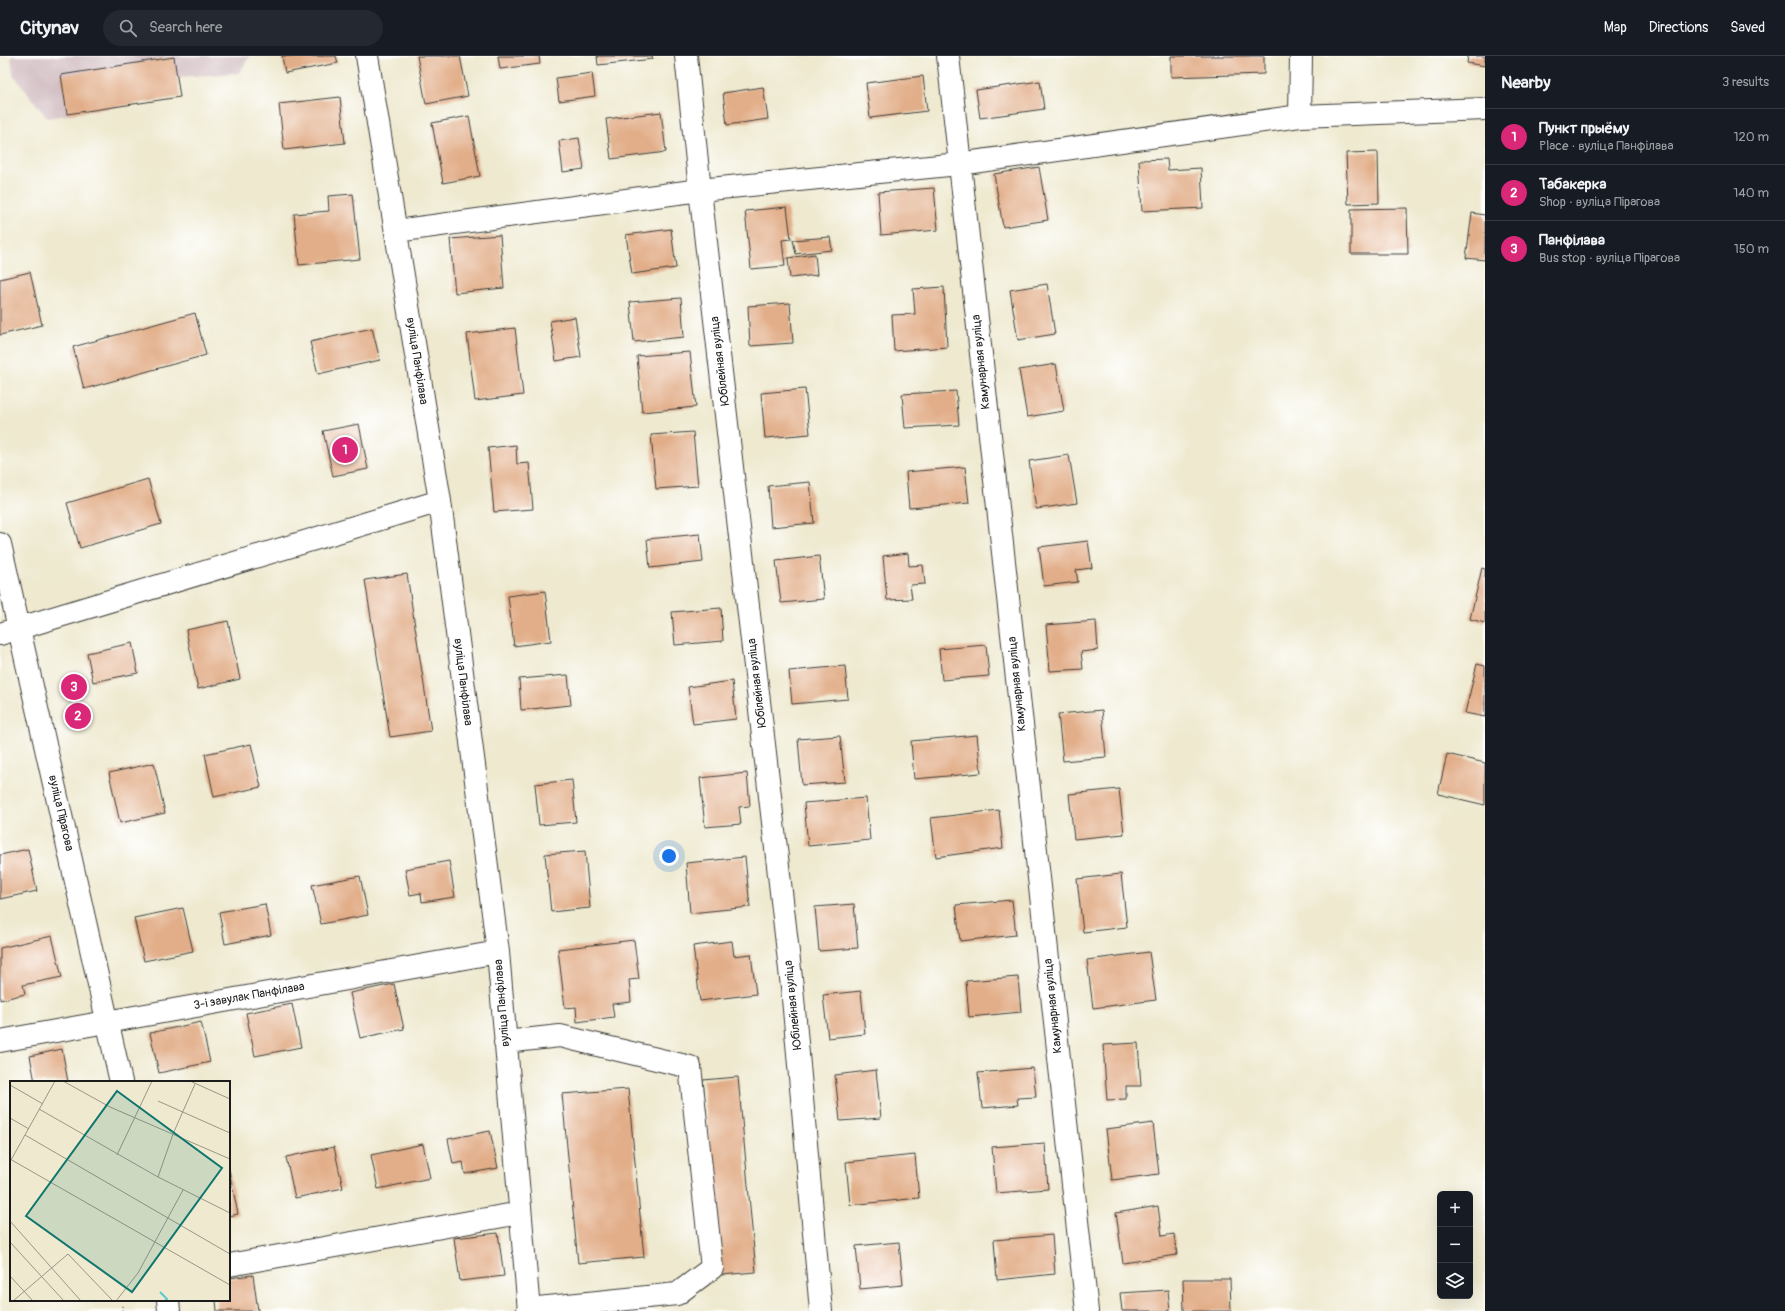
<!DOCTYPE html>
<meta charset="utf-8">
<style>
:root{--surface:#171b24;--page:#242831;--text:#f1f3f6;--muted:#9ea1a6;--line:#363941;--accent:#db2777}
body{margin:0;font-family:Pangolin,sans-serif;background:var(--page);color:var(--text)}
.controls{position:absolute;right:12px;bottom:12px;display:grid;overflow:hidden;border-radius:6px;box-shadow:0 4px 16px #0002}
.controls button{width:36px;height:36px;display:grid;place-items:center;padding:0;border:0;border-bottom:1px solid var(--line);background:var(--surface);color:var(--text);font:20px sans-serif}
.you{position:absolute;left:669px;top:800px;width:14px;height:14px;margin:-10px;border:3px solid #fff;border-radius:50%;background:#1a73e8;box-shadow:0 0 0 6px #1a73e833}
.badge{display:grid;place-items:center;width:26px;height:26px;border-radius:50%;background:var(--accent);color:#fff;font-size:13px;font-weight:700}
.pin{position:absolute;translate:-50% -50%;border:2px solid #fff;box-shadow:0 1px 4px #0006}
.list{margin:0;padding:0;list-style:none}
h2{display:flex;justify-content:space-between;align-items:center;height:52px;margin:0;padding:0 16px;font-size:17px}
h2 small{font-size:13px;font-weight:400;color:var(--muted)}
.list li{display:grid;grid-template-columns:26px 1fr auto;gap:12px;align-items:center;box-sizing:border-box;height:56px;padding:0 16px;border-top:1px solid var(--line)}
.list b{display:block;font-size:15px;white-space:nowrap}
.list p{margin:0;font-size:13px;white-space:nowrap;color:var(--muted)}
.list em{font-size:13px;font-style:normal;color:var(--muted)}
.icon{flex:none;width:22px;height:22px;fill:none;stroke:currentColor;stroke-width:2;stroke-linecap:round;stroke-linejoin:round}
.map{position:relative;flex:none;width:1485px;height:1255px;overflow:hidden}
header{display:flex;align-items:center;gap:24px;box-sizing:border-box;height:56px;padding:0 20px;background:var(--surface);border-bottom:1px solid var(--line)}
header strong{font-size:19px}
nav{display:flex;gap:22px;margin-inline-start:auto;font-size:14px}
.search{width:280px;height:36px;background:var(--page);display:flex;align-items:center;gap:10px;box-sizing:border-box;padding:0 14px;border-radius:22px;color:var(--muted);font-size:15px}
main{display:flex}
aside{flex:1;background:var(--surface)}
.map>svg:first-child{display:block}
.industrial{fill:#d2bec2}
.building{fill:#e2ae89}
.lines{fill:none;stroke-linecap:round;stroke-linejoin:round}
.minor-casing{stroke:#3c3b37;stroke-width:24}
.path{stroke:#3c3b37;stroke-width:2.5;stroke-dasharray:1 3;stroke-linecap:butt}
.minor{stroke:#fff;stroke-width:22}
.labels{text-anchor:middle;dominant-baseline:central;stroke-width:3;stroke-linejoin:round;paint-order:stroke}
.street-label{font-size:12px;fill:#1c1c1c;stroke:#fff}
.inset-river{fill:none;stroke:#59c6d0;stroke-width:2}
.inset-road{fill:none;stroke:#9a9787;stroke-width:1}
.view{fill:#0f766e;fill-opacity:0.15;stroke:#0f766e;stroke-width:2}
.inset-edge{fill:none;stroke:#1c1c1c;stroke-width:2}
</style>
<header>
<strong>Citynav</strong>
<div class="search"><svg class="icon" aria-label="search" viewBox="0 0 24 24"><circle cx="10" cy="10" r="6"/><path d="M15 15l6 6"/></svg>Search here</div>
<nav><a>Map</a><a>Directions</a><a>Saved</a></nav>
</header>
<main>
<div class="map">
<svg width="1485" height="1255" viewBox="0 0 1485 1255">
<rect width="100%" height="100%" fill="#fff"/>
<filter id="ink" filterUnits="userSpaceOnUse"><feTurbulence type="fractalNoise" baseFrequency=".025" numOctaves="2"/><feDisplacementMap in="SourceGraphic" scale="8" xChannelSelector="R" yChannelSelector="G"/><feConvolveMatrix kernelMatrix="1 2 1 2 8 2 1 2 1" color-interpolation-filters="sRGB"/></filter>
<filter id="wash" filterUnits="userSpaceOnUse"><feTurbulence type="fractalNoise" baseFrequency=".012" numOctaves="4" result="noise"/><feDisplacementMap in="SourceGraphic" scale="16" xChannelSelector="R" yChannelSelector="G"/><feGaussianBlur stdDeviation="0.9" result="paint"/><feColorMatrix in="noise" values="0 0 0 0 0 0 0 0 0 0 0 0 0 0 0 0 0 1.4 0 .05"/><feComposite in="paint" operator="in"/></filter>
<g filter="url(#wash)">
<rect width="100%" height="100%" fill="#eee9cf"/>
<path class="industrial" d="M11,0H250L239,17L177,21L180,41L47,62L13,18Z"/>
<g id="blocks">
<path class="building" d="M282,0H336L338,7L285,17Z
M417,0H460L468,40L426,48Z
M498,0H539L540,8L500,13Z
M597,0H652L653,3L598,9Z
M1171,0H1264V18L1171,21Z
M1468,0H1485V10L1467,7Z
M174,1L180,41L67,58L61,19Z
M592,17L595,40L559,45L556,22Z
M923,20L927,55L870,62L866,27Z
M1040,25L1044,53L980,62L976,34Z
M763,31L768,63L727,69L723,37Z
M340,41L345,87L284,94L279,48Z
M661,56L666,96L611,103L606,63Z
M469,60L480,120L443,127L432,67Z
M579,82L584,113L563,116L559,85Z
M1378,96L1379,147L1348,148L1346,97Z
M1167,103L1168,114L1201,112L1203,152L1142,155L1139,104Z
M1039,111L1048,164L1003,171L994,118Z
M934,132L938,174L881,179L878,136Z
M353,138L360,203L299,209L294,158L329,155L328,140Z
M787,151L791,183L782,184L785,210L751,213L745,155Z
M1407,152L1408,198H1351V153Z
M1472,157L1485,159V204L1466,202Z
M671,173L676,212L632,218L626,179Z
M500,179L504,232L455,237L450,183Z
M830,181L832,194L796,198L793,184Z
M815,198L817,219L790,222L788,202Z
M30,216L42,269L0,279V223Z
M1047,228L1055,278L1018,284L1010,234Z
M944,231L947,291L894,295L892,259L915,258L913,233Z
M681,242L684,281L634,286L630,246Z
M790,247L793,287L750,290L748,250Z
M195,257L206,299L84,333L73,291Z
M575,261L581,301L556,305L550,265Z
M372,272L380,304L318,318L310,286Z
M515,272L523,339L475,345L467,278Z
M690,296L696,351L642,356L637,300Z
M1056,308L1064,355L1027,361L1019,314Z
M805,333L810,378L765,382L761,337Z
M956,335L959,369L905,372L902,338Z
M359,368L368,413L333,420L323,375Z
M693,376L698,430L656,433L651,379Z
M516,389L517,408L529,407L533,453L494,456L488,392Z
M1069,399L1077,447L1036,453L1029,405Z
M965,411L969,447L909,452L906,416Z
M148,423L161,468L80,492L67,447Z
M810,426L814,467L771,471L768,430Z
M700,478L703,506L650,512L647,483Z
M1088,485L1092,512L1076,514L1078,526L1044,530L1039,491Z
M908,497L909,510L923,509L925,528L910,529L912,543L887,544L883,500Z
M819,500L824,543L781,547L776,505Z
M1482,512L1485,513V567L1470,563Z
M407,518L431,675L390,681L365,524Z
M545,535L551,585L514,590L508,540Z
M721,552L723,585L675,589L672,556Z
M228,565L240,623L198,633L186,574Z
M1096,565L1098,594L1081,596L1083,613L1050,615L1046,569Z
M132,587L138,617L93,626L87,597Z
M986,589L989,620L942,624L939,593Z
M1477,608L1485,610V661L1465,657Z
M845,610L848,643L792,648L789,615Z
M568,619L571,649L521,654L519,623Z
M732,625L736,663L693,668L688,631Z
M1102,654L1106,701L1063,705L1058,658Z
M977,679L981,717L914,723L911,685Z
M840,680L845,726L802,729L798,683Z
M251,688L261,731L214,741L205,698Z
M1447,698L1485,707V749L1438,738Z
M154,707L165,757L120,767L109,717Z
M747,717L750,750L739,751L741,768L705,771L700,722Z
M572,724L576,766L539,769L535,728Z
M1119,733L1124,778L1074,783L1069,738Z
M866,742L870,784L808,790L804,747Z
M999,754L1003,792L936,801L931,762Z
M28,793L37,835L0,843V799Z
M585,795L590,852L551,856L545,798Z
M745,801L750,851L690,857L686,807Z
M449,805L455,841L422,846L421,837L410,839L405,813Z
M1121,818L1127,871L1083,876L1077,823Z
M360,820L368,859L321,868L312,829Z
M1012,844L1016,879L960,885L956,849Z
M265,848L271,879L225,888L219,856Z
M854,848L858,892L819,895L815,851Z
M183,852L193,895L144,905L134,862Z
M52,880L62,921L23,929L25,938L0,944V892Z
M634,884L639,923L629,924L631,946L612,948L614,961L577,966L576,951L565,952L558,893Z
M732,885L734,900L751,898L756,938L700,945L693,890Z
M1149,896L1156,944L1093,952L1087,904Z
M1018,921L1021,956L969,961L966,925Z
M394,928L404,973L360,982L350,937Z
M861,935L865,978L828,982L823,939Z
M292,948L301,991L255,1000L246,957Z
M201,966L210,1006L159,1017L150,977Z
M1138,987L1141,1030H1126V1043L1107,1044L1103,989Z
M62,993L68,1026H35L30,1000Z
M1033,1012L1036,1041L1017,1042L1018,1049L982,1052L978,1017Z
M876,1014L881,1062L840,1065L835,1019Z
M738,1021L756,1216L721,1219L703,1024Z
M628,1033L644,1201L578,1207L562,1038Z
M1153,1067L1159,1118L1112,1124L1106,1073Z
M490,1075L498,1112L465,1118L463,1106L453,1108L448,1083Z
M1045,1087L1048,1133L996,1137L992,1091Z
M423,1088L430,1122L378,1133L371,1099Z
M334,1091L343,1132L295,1142L286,1101Z
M915,1099L919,1142L850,1149L846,1106Z
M229,1114L238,1158L229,1160Z
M1158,1150L1162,1180L1174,1178L1177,1199L1123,1207L1116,1157Z
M498,1177L504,1220L460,1225L454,1182Z
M1052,1179L1055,1218L997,1224L994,1184Z
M899,1186L903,1229L860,1233L856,1190Z
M253,1219L258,1255H217L216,1244H229V1222Z
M1183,1223H1230L1231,1255H1184Z
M1168,1234L1170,1255H1122L1120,1237Z"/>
</g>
</g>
<g filter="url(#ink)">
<use href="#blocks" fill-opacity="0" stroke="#3c3b37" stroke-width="1"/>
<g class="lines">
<defs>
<path id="minor" d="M367,0L440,445L498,896L529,1255
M686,0L700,134L792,931L821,1255
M948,0L1087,1255
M1300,60L1301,0
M396,175L700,134L959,108L1300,60L1485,53
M0,488L121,1026
M0,578L440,445
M0,985L498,896
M505,986L560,980L690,1011L712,1212L677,1238L528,1253
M229,1209L520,1157
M168,1244L169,1255"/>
</defs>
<use href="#minor" class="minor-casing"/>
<path class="path" d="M122,1255L123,1248"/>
<use href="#minor" class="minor"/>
</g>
</g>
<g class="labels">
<g class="street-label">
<text transform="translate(417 305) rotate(81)">вуліца Панфілава</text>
<text transform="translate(720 305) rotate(-97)">Юбілейная вуліца</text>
<text transform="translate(981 306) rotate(-96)">Камунарная вуліца</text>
<text transform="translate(463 626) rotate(83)">вуліца Панфілава</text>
<text transform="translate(757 627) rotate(-97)">Юбілейная вуліца</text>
<text transform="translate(1017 628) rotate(-96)">Камунарная вуліца</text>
<text transform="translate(61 757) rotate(77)">вуліца Пірагова</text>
<text transform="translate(249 940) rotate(-10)">3-і завулак Панфілава</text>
<text transform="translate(502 947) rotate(-95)">вуліца Панфілава</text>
<text transform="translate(793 949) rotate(-96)">Юбілейная вуліца</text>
<text transform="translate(1053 950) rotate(-96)">Камунарная вуліца</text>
</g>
</g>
<g transform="translate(10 1025)">
<rect width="220" height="220" fill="#eee9cf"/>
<path class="inset-river" d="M150,211L157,218L155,220"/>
<path class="inset-road" d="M53,0L100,26L220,78M180,0L220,18M0,4L33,23M148,20L220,52M29,28L148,96L220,132M0,37L19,48M15,54L220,173M107,74L142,0M0,78L220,204M1,79L45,0M148,96L163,53L185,3M0,140L71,220M0,161L54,220M0,195L23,220M3,220L58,173L103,220M106,220L128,192L173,109"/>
<path class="view" d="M107,10L212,87L122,211L16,135Z"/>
<rect width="220" height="220" class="inset-edge"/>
</g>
</svg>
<div class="controls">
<button>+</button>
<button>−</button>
<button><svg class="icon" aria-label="layers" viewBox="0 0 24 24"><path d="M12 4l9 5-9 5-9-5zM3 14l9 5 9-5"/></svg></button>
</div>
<div class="you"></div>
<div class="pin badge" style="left:345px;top:394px">1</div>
<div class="pin badge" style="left:78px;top:660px">2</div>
<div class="pin badge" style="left:74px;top:631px">3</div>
</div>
<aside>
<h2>Nearby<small>3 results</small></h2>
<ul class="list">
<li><span class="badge">1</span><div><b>Пункт прыёму</b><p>Place · вуліца Панфілава</p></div><em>120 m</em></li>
<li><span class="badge">2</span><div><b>Табакерка</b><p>Shop · вуліца Пірагова</p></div><em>140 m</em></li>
<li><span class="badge">3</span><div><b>Панфілава</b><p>Bus stop · вуліца Пірагова</p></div><em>150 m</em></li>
</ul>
</aside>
</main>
